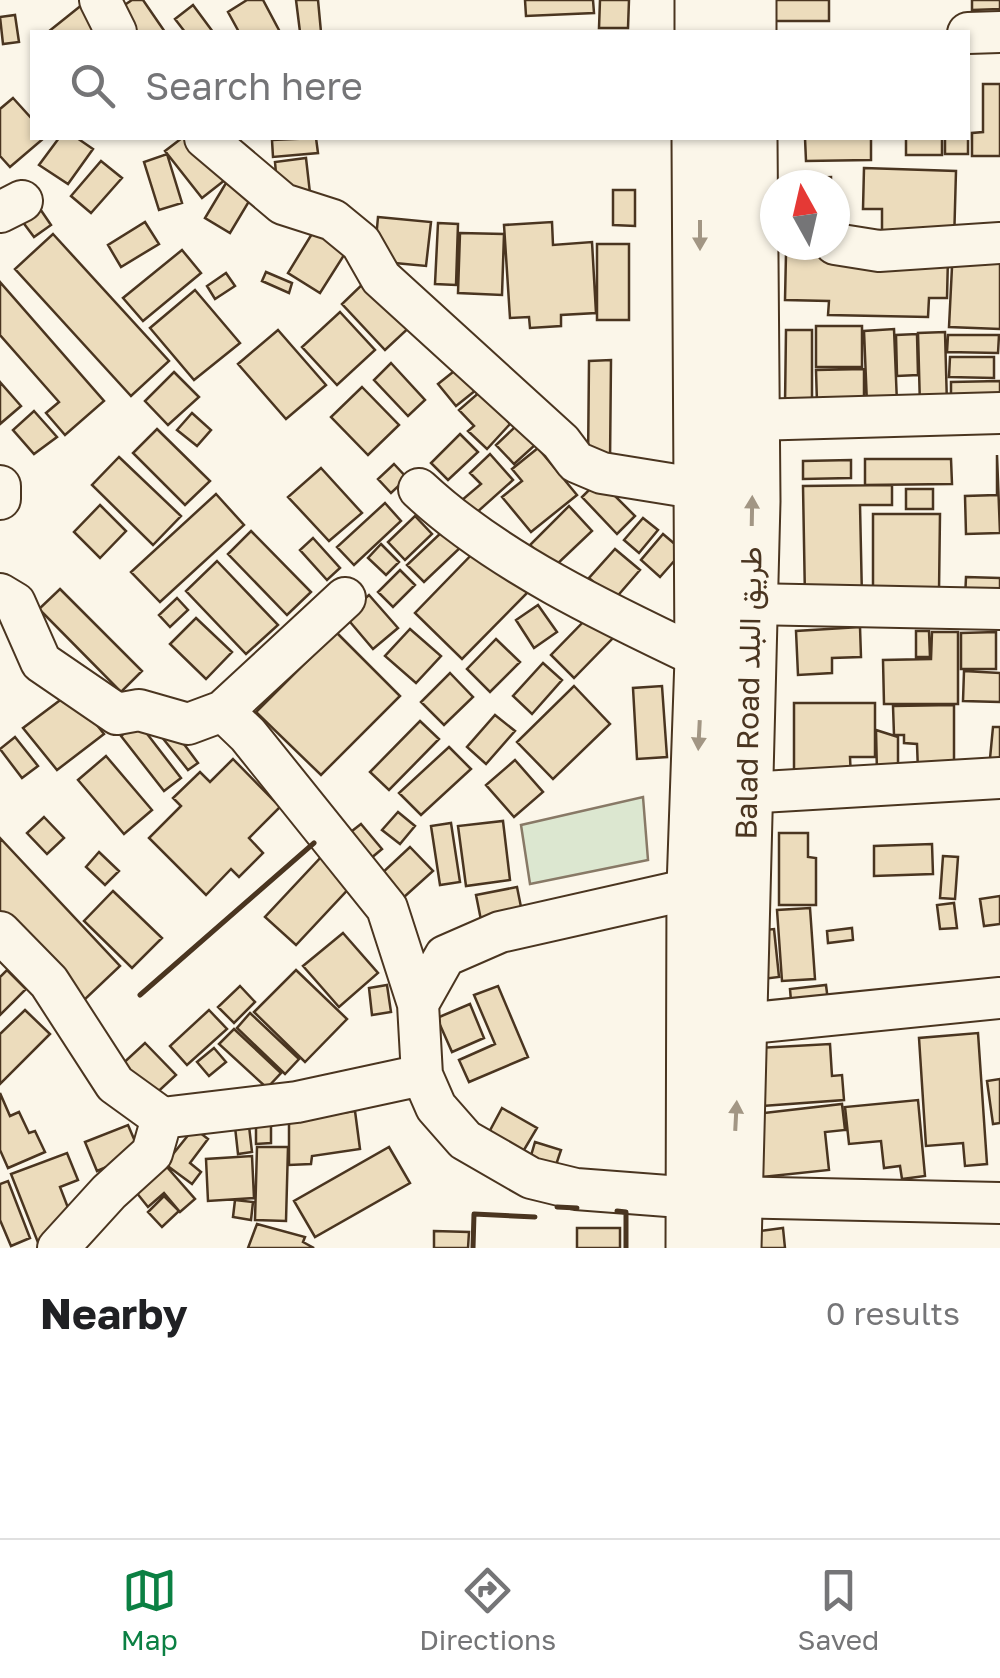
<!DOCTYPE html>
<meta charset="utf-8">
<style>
:root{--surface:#fff;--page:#f6f6f6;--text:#202124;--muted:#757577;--line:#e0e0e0;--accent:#0b8043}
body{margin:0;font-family:"Golos Text",Vazirmatn,sans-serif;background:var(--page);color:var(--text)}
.compass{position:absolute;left:760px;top:170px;width:90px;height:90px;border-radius:50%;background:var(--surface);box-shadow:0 2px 8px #0004;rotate:352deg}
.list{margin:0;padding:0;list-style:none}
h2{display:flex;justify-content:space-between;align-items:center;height:130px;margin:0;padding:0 40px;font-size:42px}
h2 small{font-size:32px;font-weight:400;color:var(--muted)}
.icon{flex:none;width:55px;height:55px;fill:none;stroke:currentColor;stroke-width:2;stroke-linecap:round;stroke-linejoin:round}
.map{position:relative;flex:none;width:1000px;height:1248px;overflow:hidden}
.search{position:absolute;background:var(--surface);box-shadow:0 2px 8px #0004;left:30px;right:30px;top:30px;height:110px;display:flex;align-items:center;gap:25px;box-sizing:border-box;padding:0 35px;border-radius:0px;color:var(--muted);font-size:38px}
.sheet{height:290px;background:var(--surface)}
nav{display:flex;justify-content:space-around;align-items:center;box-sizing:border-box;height:140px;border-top:2px solid var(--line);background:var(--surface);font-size:28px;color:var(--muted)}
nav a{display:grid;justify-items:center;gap:5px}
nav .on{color:var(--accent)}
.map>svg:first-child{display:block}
.green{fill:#dce7d0;stroke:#887966;stroke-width:2.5}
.building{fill:#ecdcbc;stroke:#4a3520;stroke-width:2.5}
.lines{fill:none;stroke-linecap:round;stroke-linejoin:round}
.minor-casing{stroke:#4a3520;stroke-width:44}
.highway-casing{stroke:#4a3520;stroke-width:59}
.minor{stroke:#fbf6e9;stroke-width:40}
.highway{stroke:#fbf6e9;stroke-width:55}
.wall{stroke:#4a3520;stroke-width:5}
.oneway{fill:#a29684}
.labels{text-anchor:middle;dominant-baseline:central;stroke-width:8;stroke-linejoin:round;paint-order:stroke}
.street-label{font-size:30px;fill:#4a3520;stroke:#fbf6e9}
</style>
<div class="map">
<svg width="1000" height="1248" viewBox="0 0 1000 1248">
<rect width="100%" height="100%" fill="#fbf6e9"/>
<path class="green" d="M643,797L648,860L530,884L521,825Z"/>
<path class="building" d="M132,0H143L165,32H123L111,14Z
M247,0H263L280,32H239L228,12Z
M296,0H318L321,32H300Z
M525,0H593L594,13L526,16Z
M600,0H629L628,28H599Z
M775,0H829V21H775Z
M972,0H1000V9L972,10Z
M83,4L106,32H48Z
M193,5L213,32H185L175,19Z
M15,15L19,42L3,44L0,17Z
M983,84H1000V156H972V133L983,132Z
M13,98L32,119V138H44L10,167L0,156V109Z
M968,132V154H945V138H968Z
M59,138H77L93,149L68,184L39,165Z
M182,138H199L230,176L202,198L165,151Z
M316,138L318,153L273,157L272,140Z
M805,138H871V160L806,161Z
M906,138H942V155H906Z
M167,154L182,203L159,210L144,162Z
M306,158L310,193L278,196L275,162Z
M101,161L122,178L91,213L71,196Z
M864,168L956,171L954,243L882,242V209H863Z
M831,177V185H789V179Z
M226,183L251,198L230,233L205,218Z
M613,190H635V226L613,225Z
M34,200L51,225L34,237L16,213Z
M378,217L431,222L426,266L374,261Z
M145,222L159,244L121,267L108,245Z
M552,222L553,245L592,242L596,313L561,315V326L530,328L529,317L510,318L504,225Z
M438,223L458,224L456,285L435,284Z
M318,224L351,244L320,293L288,273Z
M460,233L504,234L502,295L458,293Z
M53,234L169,361L131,396L15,269Z
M597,244H629V320H597Z
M953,247L1000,249V329L949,327Z
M182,250L201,273L143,321L123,298Z
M786,254L948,257L947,298H929L928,317L828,315L829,301L785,300Z
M266,272L292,283L289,293L262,281Z
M226,273L235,286L215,299L207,286Z
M371,276L414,323L385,350L342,304Z
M0,282L104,401L65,435L46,413L59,402L0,335Z
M195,290L240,343L194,380L150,328Z
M340,312L375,350L337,385L302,347Z
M816,326H862V367H816Z
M894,329L897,403L867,404L864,331Z
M278,330L326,385L286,419L238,364Z
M786,330H812V405H785Z
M945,332L947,405L920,406L918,333Z
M917,334L918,375L897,376L896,335Z
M948,335H999L998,353L947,352Z
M950,357H994V378L949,377Z
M611,360L610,463L588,464L589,361Z
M391,363L425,400L408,416L374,380Z
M458,368L476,390L456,406L438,384Z
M864,369V402L817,403L816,370Z
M174,372L199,397L168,425L145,401Z
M1000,381V406H951V382Z
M0,382L21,406L0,424Z
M362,387L399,425L368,455L331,417Z
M482,390L510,424L487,449L468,431L474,426L459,410Z
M34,411L57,437L34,454L13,430Z
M192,413L211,430L197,446L177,430Z
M516,426L535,445L514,464L496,445Z
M157,429L210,481L185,505L133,453Z
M460,434L478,452L448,480L431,463Z
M538,448L577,495L531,532L502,497L522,481L512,469Z
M490,454L513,480L475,514L462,500L481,484L470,473Z
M997,455L1000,533L966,534L965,496L997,495Z
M119,457L181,516L153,545L92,485Z
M865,459H951L952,484L865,485Z
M851,460V478L803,479V461Z
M394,464L407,478L391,493L378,479Z
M321,468L362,513L329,541L288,497Z
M599,480L635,516L617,534L582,497Z
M892,485V505H860L862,598L805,599L803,486Z
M906,489H933V509H906Z
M216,494L244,525L160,602L131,572Z
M385,503L401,521L354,565L337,547Z
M100,505L126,531L100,558L74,532Z
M569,506L592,531L553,568L530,545Z
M873,514H940L939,592H873Z
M415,516L432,534L405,560L388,542Z
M643,518L658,530L639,553L624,540Z
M445,529L462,546L424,582L407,565Z
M251,531L311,592L287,615L228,554Z
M663,534L683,551L660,577L641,560Z
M313,538L340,568L327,580L300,550Z
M381,544L399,562L386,575L368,558Z
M481,545L529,591L462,659L415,613Z
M615,549L640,570L614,600L589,578Z
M217,561L278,625L246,654L186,591Z
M400,570L415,585L393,607L378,592Z
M966,577L1000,578V601L965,599Z
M60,589L142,671L121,692L39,609Z
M369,595L398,628L373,649L345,616Z
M177,598L188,610L170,627L159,615Z
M538,605L557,632L534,648L516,620Z
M591,614L614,637L574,678L551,655Z
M196,618L232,652L206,679L170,644Z
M860,627L861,657L832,658V673L798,675L796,631Z
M410,629L441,656L416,683L385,656Z
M916,631H929L930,657H916Z
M336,632L400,696L321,775L256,712Z
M932,632H958V704H884L883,660L931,659Z
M996,632V669H961V633Z
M496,639L520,662L490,692L467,669Z
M543,663L562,680L532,714L513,696Z
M964,671L1000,673V702L963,701Z
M450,673L473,697L444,725L421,702Z
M574,686L610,724L553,779L517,742Z
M662,686L667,757L637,759L633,688Z
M71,692L104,734L57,770L23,728Z
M794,703H875V757H850L851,779H794Z
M954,705V770L918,771L917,744L904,743V735H894L893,706Z
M495,715L515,731L486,764L467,747Z
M420,721L439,739L389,790L370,772Z
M138,722L181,778L164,791L121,736Z
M993,727H1000V770L989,769Z
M172,728L198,763L188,770L161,736Z
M876,730L898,737V773H877Z
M15,737L38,766L22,778L0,749Z
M449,747L471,769L421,815L399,793Z
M106,756L152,810L124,834L78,780Z
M233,759L280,807L249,838L263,853L239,877L231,869L206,895L149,838L181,806L173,798L200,772L210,782Z
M515,760L543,792L514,817L486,785Z
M398,812L415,826L400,844L382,830Z
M44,817L64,838L47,854L27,833Z
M503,821L510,880L466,886L458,826Z
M451,823L460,882L440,885L431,826Z
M361,824L382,849L364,864L343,838Z
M779,833H808V857L816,858V905H779Z
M0,838L120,966L82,1002L0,913Z
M932,844L933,874L874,876V846Z
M410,847L433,871L403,898L381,874Z
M99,852L119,871L105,885L86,867Z
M323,855L354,883L296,945L265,917Z
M943,856L958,857L955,899L940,898Z
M517,887L523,917L482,925L476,895Z
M113,891L162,938L132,968L84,921Z
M1000,896V924L984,926L980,899Z
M954,903L957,928L940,929L937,905Z
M810,908L815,979L782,981L777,910Z
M852,928L853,940L828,943L827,931Z
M774,929L779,977L761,979L755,931Z
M343,933L378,973L339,1007L303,966Z
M7,970L26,989L0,1015V977Z
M296,970L347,1019L305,1062L254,1012Z
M387,985L391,1012L372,1015L369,988Z
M826,985L829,1009L792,1013L790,989Z
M240,986L255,1002L234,1023L218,1007Z
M498,986L528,1057L469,1082L459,1060L495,1044L474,995Z
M470,1004L484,1038L452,1052L437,1018Z
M25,1010L50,1034L0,1084V1034Z
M209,1010L227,1029L187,1065L170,1046Z
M250,1013L299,1059L285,1074L237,1028Z
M234,1029L281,1073L267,1088L219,1044Z
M978,1033L987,1164L965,1166L963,1143L926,1146L919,1038Z
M145,1043L176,1075L149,1100L118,1068Z
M830,1044L832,1076L842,1075L844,1100L762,1106L758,1048Z
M214,1048L226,1062L209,1076L197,1062Z
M1000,1079V1123L993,1124L987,1081Z
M0,1093L10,1116L19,1112L29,1133L35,1131L45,1152L8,1168L0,1150Z
M918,1100L925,1176L902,1179L900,1166L884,1168L881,1141L849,1144L845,1107Z
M842,1104L845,1130L825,1132L829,1170L753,1178L746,1115Z
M502,1108L537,1128L521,1155L487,1136Z
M355,1111L360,1149L312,1156L311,1164L289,1165V1120Z
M128,1125L140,1153L97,1171L85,1142Z
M256,1125H271V1143L256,1144Z
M249,1126L252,1152L238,1154L235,1127Z
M194,1128L208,1139L190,1163L201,1172L192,1184L165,1164Z
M535,1142L561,1150L553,1174L528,1166Z
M257,1147H288L286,1221L255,1220Z
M389,1147L410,1183L315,1237L294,1201Z
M67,1153L78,1180L60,1187L75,1226L39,1245L11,1174Z
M252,1156L254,1198L208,1201L206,1159Z
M166,1166L195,1199L180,1212L164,1193L148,1207L136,1192Z
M8,1181L30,1238L11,1246L0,1220V1184Z
M164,1196L179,1211L162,1227L148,1212Z
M235,1200L253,1202L251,1220L233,1217Z
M257,1224L305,1237L303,1242L314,1248H248Z
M577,1228H620V1248H577Z
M783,1228L785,1248H739L738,1234Z
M434,1231L469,1232L468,1248H434Z"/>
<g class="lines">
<defs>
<path id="minor" d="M100,0L116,32
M968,33L1000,32
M205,138L283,204L333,220L361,243L381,278L561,442L576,462L602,473L701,489
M0,212L22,201
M835,244L879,251L1000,243
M751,420L1000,413
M0,486V499
M419,489C496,561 608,614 703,659
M0,594L15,603L41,662L117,714L139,710L188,724L223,711L248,735L387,908L418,1004L422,1075L436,1107L465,1140L531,1178L576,1189L694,1198
M750,604L1000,609
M223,711L345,598
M746,793L1000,778
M0,932L49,982L115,1084L162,1118L297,1102L422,1075
M418,1004L445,956L500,932L695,888
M742,1024L1000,998
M732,1197L1000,1203
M58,1248L109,1192L152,1153L162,1118"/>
<path id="highway" d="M703,0V32
M748,32V0
M694,1248L695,888L703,659L700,138
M733,1248L752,501L749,138"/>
</defs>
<use href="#minor" class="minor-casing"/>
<use href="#highway" class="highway-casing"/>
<use href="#minor" class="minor"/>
<use href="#highway" class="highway"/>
<path class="wall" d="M140,995L314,843
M557,1207L577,1208
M617,1211L626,1212V1248
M473,1248L474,1214L535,1217"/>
</g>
<defs><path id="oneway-solid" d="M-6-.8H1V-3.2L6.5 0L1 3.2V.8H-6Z" transform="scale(2.5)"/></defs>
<g class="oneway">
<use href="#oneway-solid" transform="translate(700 235) rotate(90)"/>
<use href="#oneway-solid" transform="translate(752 511) rotate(-89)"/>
<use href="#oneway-solid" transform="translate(699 735) rotate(93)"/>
<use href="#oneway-solid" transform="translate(736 1116) rotate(-87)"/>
</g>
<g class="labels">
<g class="street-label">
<text transform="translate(748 693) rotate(-89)">Balad Road طريق البلد</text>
</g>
</g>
</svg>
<svg class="compass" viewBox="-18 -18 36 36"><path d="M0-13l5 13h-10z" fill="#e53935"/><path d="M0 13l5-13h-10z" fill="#757577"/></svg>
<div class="search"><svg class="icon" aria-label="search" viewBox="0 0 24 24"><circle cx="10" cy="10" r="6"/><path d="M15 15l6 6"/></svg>Search here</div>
</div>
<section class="sheet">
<h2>Nearby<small>0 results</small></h2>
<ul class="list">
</ul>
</section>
<nav>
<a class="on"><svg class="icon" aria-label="map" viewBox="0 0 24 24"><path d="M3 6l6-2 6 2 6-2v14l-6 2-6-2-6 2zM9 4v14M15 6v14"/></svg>Map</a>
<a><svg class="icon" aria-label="directions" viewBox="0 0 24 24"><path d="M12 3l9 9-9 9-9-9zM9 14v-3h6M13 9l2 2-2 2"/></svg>Directions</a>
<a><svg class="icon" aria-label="saved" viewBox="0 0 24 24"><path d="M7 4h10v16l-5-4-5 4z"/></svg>Saved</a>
</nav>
